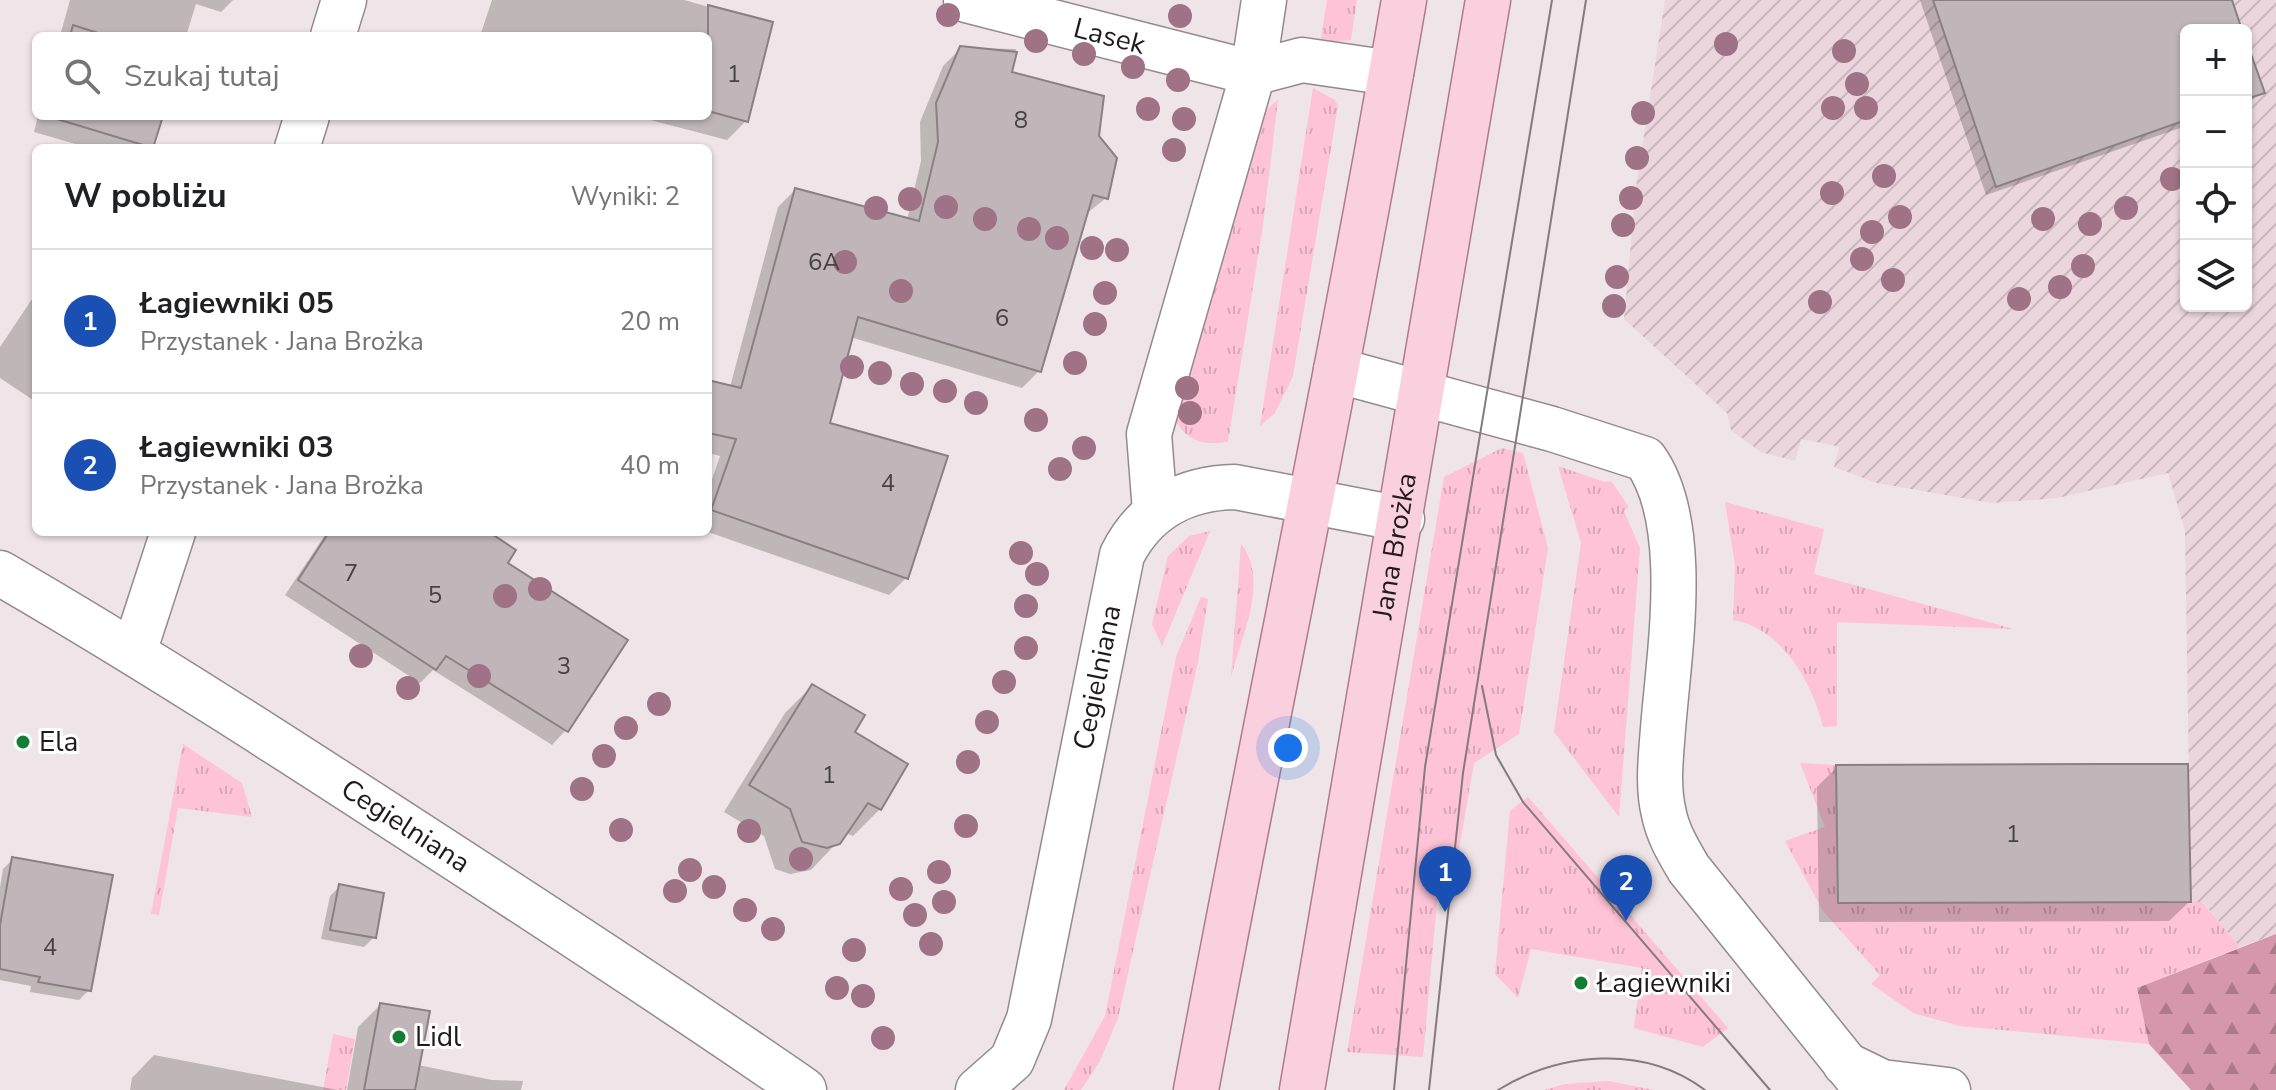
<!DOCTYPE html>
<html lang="pl">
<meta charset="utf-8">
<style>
:root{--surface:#fff;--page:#f2f2f2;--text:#202124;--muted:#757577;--line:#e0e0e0;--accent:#2563eb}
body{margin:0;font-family:"Nunito Sans",sans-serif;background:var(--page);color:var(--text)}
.controls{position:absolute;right:24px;top:24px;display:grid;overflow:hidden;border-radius:12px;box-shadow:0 2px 6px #0004}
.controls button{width:72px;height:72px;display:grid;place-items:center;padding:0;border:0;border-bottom:2px solid var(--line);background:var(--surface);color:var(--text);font:40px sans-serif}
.you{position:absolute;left:1288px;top:748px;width:28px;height:28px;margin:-20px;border:6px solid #fff;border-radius:50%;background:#1a73e8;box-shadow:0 0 0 12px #1a73e833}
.badge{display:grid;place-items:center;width:52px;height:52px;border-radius:50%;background:var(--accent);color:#fff;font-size:26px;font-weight:700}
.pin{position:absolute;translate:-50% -66px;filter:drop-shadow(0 2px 4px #0008)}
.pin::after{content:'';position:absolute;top:42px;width:28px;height:24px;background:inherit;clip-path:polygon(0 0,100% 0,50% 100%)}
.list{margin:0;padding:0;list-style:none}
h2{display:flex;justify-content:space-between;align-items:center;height:104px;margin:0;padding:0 32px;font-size:34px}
h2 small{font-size:26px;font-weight:400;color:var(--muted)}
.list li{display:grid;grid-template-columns:52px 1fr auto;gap:24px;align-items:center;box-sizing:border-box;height:144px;padding:0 32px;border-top:2px solid var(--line)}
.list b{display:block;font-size:30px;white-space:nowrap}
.list p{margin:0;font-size:26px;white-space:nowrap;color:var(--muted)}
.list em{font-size:26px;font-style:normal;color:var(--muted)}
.icon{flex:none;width:44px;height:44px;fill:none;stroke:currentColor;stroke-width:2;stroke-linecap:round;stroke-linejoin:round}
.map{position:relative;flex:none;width:2276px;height:1090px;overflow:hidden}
.search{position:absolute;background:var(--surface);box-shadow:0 2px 6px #0004;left:32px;top:32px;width:680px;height:88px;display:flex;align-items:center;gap:20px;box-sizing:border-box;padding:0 28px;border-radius:12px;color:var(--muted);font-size:30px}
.panel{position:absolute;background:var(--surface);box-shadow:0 2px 6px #0004;left:32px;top:144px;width:680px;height:392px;border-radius:12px}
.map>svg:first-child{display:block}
.industrial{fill:url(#industrial-furrows);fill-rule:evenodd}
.grass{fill:url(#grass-tufts)}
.forest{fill:url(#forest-firs)}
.shadow{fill:#0003}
.building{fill:#c0b5b8;stroke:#8a8083;stroke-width:2}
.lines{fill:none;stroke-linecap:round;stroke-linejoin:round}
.minor-casing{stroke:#948a8d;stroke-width:47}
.major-casing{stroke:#ad7c8c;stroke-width:47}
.minor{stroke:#fff;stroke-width:44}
.major{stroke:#fbd0de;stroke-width:44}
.tram{stroke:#837b7d;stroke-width:2}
.tree{fill:#9f7285}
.poi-dot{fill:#127e33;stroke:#fff;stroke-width:3}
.labels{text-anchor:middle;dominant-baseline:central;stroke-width:6;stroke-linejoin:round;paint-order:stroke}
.number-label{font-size:24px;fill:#474243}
.street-label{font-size:28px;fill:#1f1b1c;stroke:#fff}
.poi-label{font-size:28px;fill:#1f1b1c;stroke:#fff;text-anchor:start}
</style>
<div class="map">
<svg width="2276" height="1090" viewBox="0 0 2276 1090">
<defs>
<pattern id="industrial-furrows" width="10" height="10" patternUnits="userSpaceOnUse" patternTransform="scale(2)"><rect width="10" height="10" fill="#ead6dc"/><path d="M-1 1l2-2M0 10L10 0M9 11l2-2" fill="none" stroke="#c8b7bc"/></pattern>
<pattern id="grass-tufts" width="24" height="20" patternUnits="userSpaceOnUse" patternTransform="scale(2)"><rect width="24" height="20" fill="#fec3d6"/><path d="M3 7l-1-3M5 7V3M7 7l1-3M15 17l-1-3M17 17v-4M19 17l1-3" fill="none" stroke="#d9a7b7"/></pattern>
<pattern id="forest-firs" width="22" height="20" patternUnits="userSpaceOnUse" patternTransform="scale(2)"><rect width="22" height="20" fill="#d696ab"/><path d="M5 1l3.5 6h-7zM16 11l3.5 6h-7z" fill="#ad7a8a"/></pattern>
</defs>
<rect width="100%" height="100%" fill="#efe4e7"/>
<path class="industrial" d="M1665,0H2276V934L2240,947L2203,902H2191L2185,531L2168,473L2057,498L1991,503L1877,483L1834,467L1839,447L1832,445L1801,439L1795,461L1761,452L1731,430L1727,413L1624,319L1636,187ZM2186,30H2246V306H2186Z"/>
<path class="grass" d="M1327,0H1357L1351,40L1320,44Z
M1313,88L1335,100L1338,106L1293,376L1275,413L1260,426Z
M1278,100L1263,225L1228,442C1200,445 1188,442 1173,417L1264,111Z
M1502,448L1523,453L1548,548L1519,734L1474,763L1459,849L1442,848L1423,1057L1347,1052L1444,477Z
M1558,466L1605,482L1611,481L1629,507L1624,511L1640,548L1619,817L1554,732L1581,543Z
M1725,502L1824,529L1814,574L2014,629L1837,622V726L1823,727C1812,682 1782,628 1733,620L1735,565Z
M1210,531L1162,646L1152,624L1168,556L1189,536Z
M1241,544C1270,580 1241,637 1231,678Z
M1201,597L1208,599L1198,662L1118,1018L1100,1061L1081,1090H1064L1105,1016L1176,657Z
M183,744L242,783L252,817L178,808L159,915L151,914Z
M1800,763L1836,765L1839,903L2202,902L2240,947L2137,988L2149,1044L1960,1026L1913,1013L1871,984L1880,975L1823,911L1785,841L1825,827Z
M1528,797L1728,1028L1703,1047L1634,1028L1642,968L1531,949L1518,998L1495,974L1510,811Z
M333,1034L355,1039L346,1090H323Z
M1609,1081L1654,1090H1544L1565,1084Z"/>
<path class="forest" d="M2276,934V1090H2191L2149,1044L2137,988Z"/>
<path class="shadow" d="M70,0H233L221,12L196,4L186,36H60Z
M492,0H684L770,24L746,121L727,140L635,116H708V36H480Z
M1920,0H2230L2240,30H2186V126L1986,195Z
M2246,46L2262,92L2246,105Z
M961,48L1016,49L1010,73L1097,137L1106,198L1086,214L1039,371L1022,388L850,337L827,425L906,578L889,595L708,532V491L720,456L708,453V385L730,387L778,207L795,190L907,220L921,161L920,122L943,66Z
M38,116H161L151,148H89L34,132Z
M36,293V402L0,378V347Z
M327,532H486L505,563L566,730L552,745L433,670L420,683L285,595Z
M812,686L852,733L880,809L853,836L846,833L811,870L790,874L775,869L764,836L724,812L785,713Z
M1837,767L2189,902L2169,921L1819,922L1817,787Z
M13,859L89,990L79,1000L30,992L31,986L0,980V887L3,869Z
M340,886L374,937L364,947L321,939L330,896Z
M380,1005L418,1065L492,1080L523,1081L521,1090H347L358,1027Z
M154,1055L338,1090H130L132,1078Z"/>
<path class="building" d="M1933,0H2232L2242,30H2186V120L1996,187Z
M708,5L773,22L748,122L708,111Z
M73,25L107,36H70Z
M2246,40L2265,93L2246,99Z
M960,46L1017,52L1012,72L1104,96L1099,136L1117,158L1108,199L1093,195L1041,372L858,317L830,423L948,456L908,579L711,510L736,439L708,433V380L741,388L795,188L919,221L938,142L936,103Z
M47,116H163L153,148Z
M329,532H489L516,550L508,563L628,640L568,732L446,656L436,670L298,580Z
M812,684L865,715L855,732L908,764L881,810L868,803L840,844L827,848L802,842L790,809L749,785Z
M2100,764H2188L2191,902L1838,903L1836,765Z
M12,857L113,875L91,991L38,982L40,977L0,969V925Z
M339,884L384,893L376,938L330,930Z
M380,1003L430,1011L415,1090H364Z"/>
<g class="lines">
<defs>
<g id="minor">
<path id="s1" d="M966,0L1253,73L1302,60L1391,73"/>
<path d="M333,36L344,0"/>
<path d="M297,148L307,116"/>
<path d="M1336,370L1552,429L1645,459C1691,523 1669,652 1663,729C1661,756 1657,786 1664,814C1668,834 1679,852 1689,869L1867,1090"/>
<path d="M1155,511L1149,434L1253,73L1264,0"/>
<path id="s2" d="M0,573C150,660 295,754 441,849C563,928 684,1007 804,1090"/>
<path d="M134,652L173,532"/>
<path d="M1845,1064L1882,1082L1948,1090"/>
<path id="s3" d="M978,1090L1012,1060L1029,1019L1122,555C1145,509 1184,488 1235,487L1402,519"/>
</g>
<g id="major">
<path d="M1196,1090C1264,726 1341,365 1404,0"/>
<path id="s4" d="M1302,1090L1488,0"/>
</g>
</defs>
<use href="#minor" class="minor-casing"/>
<use href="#major" class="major-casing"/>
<use href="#minor" class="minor"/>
<use href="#major" class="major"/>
<path class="tram" d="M1482,686L1496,755L1523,802L1770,1090
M1394,1090L1425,767L1552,0
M1429,1090L1463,773L1586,0
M1498,1090C1560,1052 1644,1044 1705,1090"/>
</g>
<g class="tree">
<circle cx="948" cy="15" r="12"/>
<circle cx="1180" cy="16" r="12"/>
<circle cx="1036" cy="41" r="12"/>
<circle cx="1726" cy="44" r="12"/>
<circle cx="1844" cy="51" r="12"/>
<circle cx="1084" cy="54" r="12"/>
<circle cx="1133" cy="67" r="12"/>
<circle cx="1178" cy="80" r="12"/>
<circle cx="1857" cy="84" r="12"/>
<circle cx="1833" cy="108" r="12"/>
<circle cx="1866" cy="108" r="12"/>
<circle cx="1148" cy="109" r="12"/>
<circle cx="1643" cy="113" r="12"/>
<circle cx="1184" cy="119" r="12"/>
<circle cx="1174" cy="150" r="12"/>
<circle cx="1637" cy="158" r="12"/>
<circle cx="1884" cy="176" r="12"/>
<circle cx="2172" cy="179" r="12"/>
<circle cx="1832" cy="193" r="12"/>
<circle cx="1631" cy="198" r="12"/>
<circle cx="910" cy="199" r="12"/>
<circle cx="946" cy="207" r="12"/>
<circle cx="876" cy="208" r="12"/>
<circle cx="2126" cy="208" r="12"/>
<circle cx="1900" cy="217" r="12"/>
<circle cx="985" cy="219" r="12"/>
<circle cx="2043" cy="219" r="12"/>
<circle cx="2090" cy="224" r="12"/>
<circle cx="1623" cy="225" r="12"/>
<circle cx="1029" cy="229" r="12"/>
<circle cx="1872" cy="232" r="12"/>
<circle cx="1057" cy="238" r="12"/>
<circle cx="1092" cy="248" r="12"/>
<circle cx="1117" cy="250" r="12"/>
<circle cx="1862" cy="259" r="12"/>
<circle cx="845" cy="262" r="12"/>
<circle cx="2083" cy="266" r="12"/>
<circle cx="1617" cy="277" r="12"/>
<circle cx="1893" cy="280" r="12"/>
<circle cx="2060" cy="287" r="12"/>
<circle cx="901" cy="291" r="12"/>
<circle cx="1105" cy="293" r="12"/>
<circle cx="2019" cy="299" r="12"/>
<circle cx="1820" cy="302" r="12"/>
<circle cx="1614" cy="306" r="12"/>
<circle cx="1095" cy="324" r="12"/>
<circle cx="1075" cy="363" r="12"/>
<circle cx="852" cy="367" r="12"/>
<circle cx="880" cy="373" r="12"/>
<circle cx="912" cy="384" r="12"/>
<circle cx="1187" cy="388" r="12"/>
<circle cx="945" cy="391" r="12"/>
<circle cx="976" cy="403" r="12"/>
<circle cx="1190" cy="413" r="12"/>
<circle cx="1036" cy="420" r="12"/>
<circle cx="1084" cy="448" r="12"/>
<circle cx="1060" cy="469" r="12"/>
<circle cx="1021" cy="553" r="12"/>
<circle cx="1037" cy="574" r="12"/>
<circle cx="540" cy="589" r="12"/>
<circle cx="505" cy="596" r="12"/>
<circle cx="1026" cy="606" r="12"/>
<circle cx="1026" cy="648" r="12"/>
<circle cx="361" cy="656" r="12"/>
<circle cx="479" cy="676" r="12"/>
<circle cx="1004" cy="682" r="12"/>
<circle cx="408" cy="688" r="12"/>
<circle cx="659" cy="704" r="12"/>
<circle cx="987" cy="722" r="12"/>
<circle cx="626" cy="728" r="12"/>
<circle cx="604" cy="756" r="12"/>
<circle cx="968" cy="762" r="12"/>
<circle cx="582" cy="789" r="12"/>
<circle cx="966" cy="826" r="12"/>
<circle cx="621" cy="830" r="12"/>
<circle cx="749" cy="831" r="12"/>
<circle cx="801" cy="859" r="12"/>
<circle cx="690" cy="870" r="12"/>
<circle cx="939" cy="872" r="12"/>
<circle cx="714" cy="887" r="12"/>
<circle cx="901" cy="889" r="12"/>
<circle cx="675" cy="891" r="12"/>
<circle cx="944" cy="902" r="12"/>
<circle cx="745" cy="910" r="12"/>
<circle cx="915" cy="915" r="12"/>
<circle cx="773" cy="929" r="12"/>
<circle cx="931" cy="944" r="12"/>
<circle cx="854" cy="950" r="12"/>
<circle cx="837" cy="988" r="12"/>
<circle cx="863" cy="996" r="12"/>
<circle cx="883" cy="1038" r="12"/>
</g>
<g class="poi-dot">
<circle cx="23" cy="742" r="8"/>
<circle cx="1581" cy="983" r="8"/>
<circle cx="399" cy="1037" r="8"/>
</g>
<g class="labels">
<g class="number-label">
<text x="734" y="74">1</text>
<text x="1021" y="120">8</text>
<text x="824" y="262">6A</text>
<text x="1002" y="318">6</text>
<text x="888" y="483">4</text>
<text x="351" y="573">7</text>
<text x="435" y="595">5</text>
<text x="564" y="666">3</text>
<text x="829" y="775">1</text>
<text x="2013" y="834">1</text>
<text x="50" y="947">4</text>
</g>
<g class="street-label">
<text stroke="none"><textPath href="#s1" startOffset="148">Lasek</textPath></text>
<text stroke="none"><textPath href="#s4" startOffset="552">Jana Brożka</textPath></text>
<text stroke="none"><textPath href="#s3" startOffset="438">Cegielniana</textPath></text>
<text stroke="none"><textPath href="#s2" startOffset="478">Cegielniana</textPath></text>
</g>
<g class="poi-label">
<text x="39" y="742">Ela</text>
<text x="1597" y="983">Łagiewniki</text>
<text x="415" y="1037">Lidl</text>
</g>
</g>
</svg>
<div class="controls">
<button>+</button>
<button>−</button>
<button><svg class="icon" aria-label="locate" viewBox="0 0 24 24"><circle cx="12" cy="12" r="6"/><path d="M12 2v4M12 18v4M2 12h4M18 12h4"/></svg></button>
<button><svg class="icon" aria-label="layers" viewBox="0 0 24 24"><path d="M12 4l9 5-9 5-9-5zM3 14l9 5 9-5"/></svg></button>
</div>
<div class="you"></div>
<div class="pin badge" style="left:1445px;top:912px;background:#1a4fb4">1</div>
<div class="pin badge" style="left:1626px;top:921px;background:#1a4fb4">2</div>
<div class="search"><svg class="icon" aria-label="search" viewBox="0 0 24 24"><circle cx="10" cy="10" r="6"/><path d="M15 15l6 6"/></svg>Szukaj tutaj</div>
<section class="panel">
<h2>W pobliżu<small>Wyniki: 2</small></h2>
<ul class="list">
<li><span class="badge" style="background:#1a4fb4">1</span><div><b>Łagiewniki 05</b><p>Przystanek · Jana Brożka</p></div><em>20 m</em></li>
<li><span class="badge" style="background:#1a4fb4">2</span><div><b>Łagiewniki 03</b><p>Przystanek · Jana Brożka</p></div><em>40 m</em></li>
</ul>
</section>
</div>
